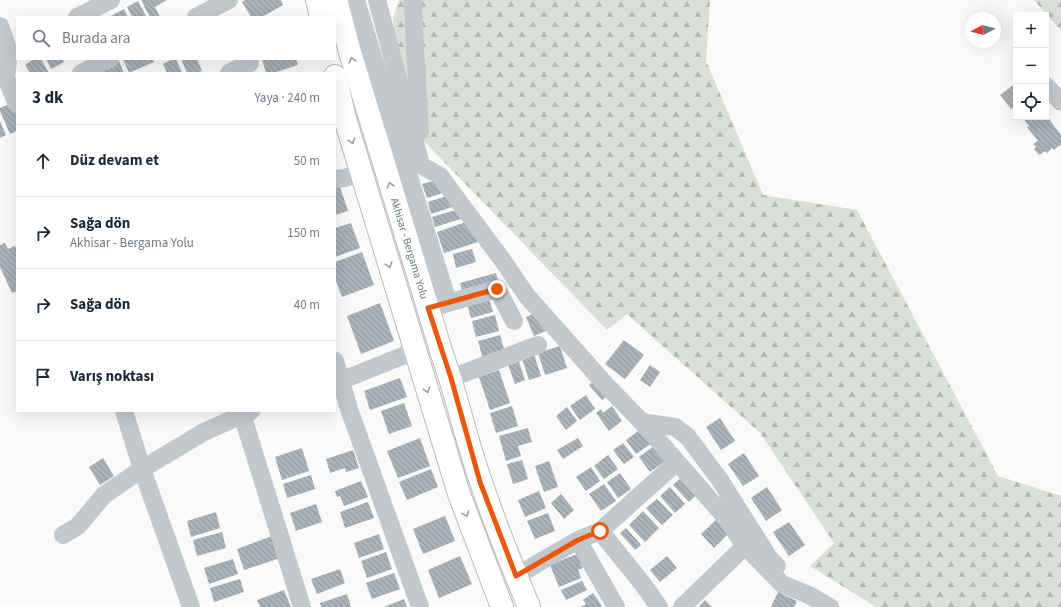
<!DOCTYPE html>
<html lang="tr">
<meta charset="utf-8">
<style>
:root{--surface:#fff;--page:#f6f6f7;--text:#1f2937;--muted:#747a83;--line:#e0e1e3}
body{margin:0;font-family:"Source Sans 3",sans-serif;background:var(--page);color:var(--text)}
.controls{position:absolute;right:12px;top:12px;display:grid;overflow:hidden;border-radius:0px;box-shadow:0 4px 16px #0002}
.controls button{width:36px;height:36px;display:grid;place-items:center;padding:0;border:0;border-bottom:1px solid var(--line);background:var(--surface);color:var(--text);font:20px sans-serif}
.compass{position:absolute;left:965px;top:12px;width:36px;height:36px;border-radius:50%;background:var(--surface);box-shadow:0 4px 16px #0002;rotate:263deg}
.stop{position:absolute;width:12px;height:12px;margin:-9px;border:3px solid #ea580c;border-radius:50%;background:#fff}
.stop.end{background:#ea580c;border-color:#fff;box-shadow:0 1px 4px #0008}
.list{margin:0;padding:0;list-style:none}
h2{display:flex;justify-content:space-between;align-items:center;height:52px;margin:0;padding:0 16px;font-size:17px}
h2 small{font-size:13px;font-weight:400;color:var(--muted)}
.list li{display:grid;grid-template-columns:26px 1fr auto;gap:12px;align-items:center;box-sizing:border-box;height:72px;padding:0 16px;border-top:1px solid var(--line)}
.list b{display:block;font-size:15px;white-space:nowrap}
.list p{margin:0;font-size:13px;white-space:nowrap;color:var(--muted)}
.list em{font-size:13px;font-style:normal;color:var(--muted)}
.icon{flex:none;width:22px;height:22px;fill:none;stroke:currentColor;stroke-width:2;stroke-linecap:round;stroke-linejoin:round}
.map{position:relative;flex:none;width:1061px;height:607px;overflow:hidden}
.search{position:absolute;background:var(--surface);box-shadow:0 4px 16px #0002;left:16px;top:16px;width:320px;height:44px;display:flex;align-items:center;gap:10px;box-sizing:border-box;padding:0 14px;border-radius:0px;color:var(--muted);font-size:15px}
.panel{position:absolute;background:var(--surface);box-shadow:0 4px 16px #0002;left:16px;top:72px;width:320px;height:340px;border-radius:0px}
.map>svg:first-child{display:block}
.forest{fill:url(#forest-firs)}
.building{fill:url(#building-back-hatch)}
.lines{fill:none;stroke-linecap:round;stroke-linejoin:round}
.major-casing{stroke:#b5babe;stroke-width:24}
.minor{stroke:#c3c8cc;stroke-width:18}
.major{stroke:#fff;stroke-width:22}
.oneway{stroke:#939fa8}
.route{stroke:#ea580c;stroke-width:5}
.labels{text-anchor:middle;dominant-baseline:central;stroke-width:4;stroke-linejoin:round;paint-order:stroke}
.street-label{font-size:11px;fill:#657683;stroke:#fff}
</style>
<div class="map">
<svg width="1061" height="607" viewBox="0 0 1061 607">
<defs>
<pattern id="forest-firs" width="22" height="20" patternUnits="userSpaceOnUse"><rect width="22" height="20" fill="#dadfd7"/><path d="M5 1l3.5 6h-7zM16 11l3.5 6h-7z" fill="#b4b9b4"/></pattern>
<pattern id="building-back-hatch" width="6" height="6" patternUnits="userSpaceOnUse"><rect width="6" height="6" fill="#aab3b9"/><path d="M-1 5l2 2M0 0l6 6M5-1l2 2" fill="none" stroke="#8e969c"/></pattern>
</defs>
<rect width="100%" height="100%" fill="#fafaf8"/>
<path class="forest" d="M399,0H710L706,61L763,195L857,210L998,476L1061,496V607H876L810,566L834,543L760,433L627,314L607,330L417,134L394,48L393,18Z
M1034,0H1061V31Z"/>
<path class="building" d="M141,0H167L155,7L160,17H150Z
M245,0H281L283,5L262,17H251L242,2Z
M138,1L146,16L144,17H132L127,7Z
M124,9L128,17H109Z
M34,59H41L49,73H30L25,65Z
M46,59H62L64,62L51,69Z
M123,59H153L154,62L129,73Z
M173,59H176L182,73H167L163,64Z
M181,59H197L202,71L197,73H187Z
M262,59H296L298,65L273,73H266Z
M119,61L124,73H103L101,68Z
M1016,83V108L1014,109L1013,108L1011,109L1000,95Z
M12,103L17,114V131L10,134L0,111V108Z
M1046,115L1061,135V147L1060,145L1054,150L1052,148L1047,153L1045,151L1039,155L1034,149L1036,147L1033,144L1038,141L1027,127L1029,126L1022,117H1046Z
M0,121L6,135L0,138Z
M437,180L446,192L427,198L422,184Z
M338,181L348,211L335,215V182Z
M450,195L455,206L431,214L428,202Z
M459,209L464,218L435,227L432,217Z
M469,221L481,241L444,253L437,232Z
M351,223L360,248L335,257V228Z
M5,243L8,249L15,246L17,251V291L12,293L0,267V245Z
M472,249L476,262L456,268L453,254Z
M362,252L374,285L342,297L335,278V262Z
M496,273L500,287L464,297L460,283Z
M488,295L493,312L471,318L466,301Z
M380,303L394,341L361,354L347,316Z
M539,311L548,330L534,336L526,317Z
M495,315L499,331L476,337L472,321Z
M500,335L505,353L483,359L478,341Z
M624,340L644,355L625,379L605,364Z
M560,346L567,368L545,375L538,353Z
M534,354L541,376L529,380L522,358Z
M518,359L525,380L515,384L507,362Z
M650,365L660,372L650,387L640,380Z
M499,370L510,403L490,410L479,377Z
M400,378L407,397L370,410L364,391Z
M597,378L610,394L602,400L589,385Z
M586,395L595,409L580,420L570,406Z
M404,403L412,426L389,434L381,411Z
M512,406L518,426L496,433L490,413Z
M612,406L622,421L609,431L596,413L601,409L603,413Z
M567,407L577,421L566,430L556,416Z
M720,418L735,441L721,450L706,427Z
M528,428L532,442L518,446L521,456L506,461L499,436Z
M641,429L652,443L636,454L626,440Z
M420,438L430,466L398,478L387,451Z
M578,438L583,446L563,459L557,450Z
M623,443L634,457L624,464L613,450Z
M654,446L665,461L650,472L639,457Z
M302,448L309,471L282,480L275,457Z
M353,450L359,468L346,472L345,468L330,473L326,459Z
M744,453L759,476L743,486L728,464Z
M608,455L618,469L604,479L594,466Z
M103,458L114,476L100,485L89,467Z
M522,460L528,479L513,484L507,464Z
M549,461L558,487L544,492L535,466Z
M591,467L600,481L586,491L576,477Z
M431,469L438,487L407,500L399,482Z
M620,473L631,489L618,498L607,482Z
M685,474L700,491L689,502L673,485Z
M311,475L315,489L287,498L283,484Z
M361,481L368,497L344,506L340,496L337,497L335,491Z
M604,484L616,501L601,511L589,494Z
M670,487L685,504L675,513L660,496Z
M767,487L782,510L766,521L751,498Z
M539,491L546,508L525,517L518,500Z
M561,494L574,510L564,519L551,503Z
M657,499L673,515L662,525L646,508Z
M368,502L374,518L345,528L340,512Z
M316,504L322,522L296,531L290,513Z
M643,511L659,528L645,542L629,525Z
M216,512L220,528L191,537L187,521Z
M548,513L555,531L535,539L527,521Z
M445,516L455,541L423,554L413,529Z
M718,518L731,531L714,548L701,534Z
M789,522L805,545L789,556L773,532Z
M626,528L641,545L635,550L620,533Z
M222,532L226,548L197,556L193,540Z
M379,534L384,549L359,558L354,543Z
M272,536L280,558L244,570L237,549Z
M386,552L392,569L367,578L361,561Z
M577,554L583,568L578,570L581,578L559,587L550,565Z
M460,556L472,584L439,598L428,570Z
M667,556L677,568L660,582L650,570Z
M233,559L238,574L209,584L204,568Z
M340,569L345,583L317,594L311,579Z
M394,573L400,589L372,599L366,583Z
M240,579L244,592L214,602L210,588Z
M582,581L587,590L566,600L561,590Z
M284,590L291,607H260L257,600Z
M778,592L797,601L794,607H771Z
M593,593L602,606L600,607H581L586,604L583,600Z
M347,594L351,607H321L320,603Z
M404,599L407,607H384Z
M705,600L712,607H698Z"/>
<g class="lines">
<defs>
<g id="major">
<path d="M317,0L321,17"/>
<path id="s1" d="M336,0L350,52L442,354C457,396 466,440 481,482C495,524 512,566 529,607"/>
<path d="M335,76L346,122L459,494L502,607"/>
</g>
</defs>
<use href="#major" class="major-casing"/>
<path class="minor" d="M356,0L402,154L448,302
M377,0L421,165
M413,0C414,44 418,88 420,132
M77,17L111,0
M196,17L229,0
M0,26L9,52L6,78L17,104
M81,73L110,59
M229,73L250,63L248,59
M1046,86L1061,102
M377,140L440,176L503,261L527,296L605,384L642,422L677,462
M335,179L345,178L361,172
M437,306L497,289L514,321
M335,361L349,409L420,607
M451,378L538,345
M335,383L415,351
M124,411L142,469L191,607
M242,414L302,607
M642,422L675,427L688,437L720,480L769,558L777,566
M600,531L642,583L659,607
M63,535L78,526L104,495L142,469L204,432L251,411
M578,540L616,607
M516,576L578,540L600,531L677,462L726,518L745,546L782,584L809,595L830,607
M682,607L745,546"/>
<use href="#major" class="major"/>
</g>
<defs><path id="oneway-chevron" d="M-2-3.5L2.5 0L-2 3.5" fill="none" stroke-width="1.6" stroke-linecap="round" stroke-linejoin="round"/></defs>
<g class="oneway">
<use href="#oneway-chevron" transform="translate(352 60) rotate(-107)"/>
<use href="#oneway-chevron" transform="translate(352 141) rotate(73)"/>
<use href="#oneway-chevron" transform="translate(390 185) rotate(-107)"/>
<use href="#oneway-chevron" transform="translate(389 265) rotate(73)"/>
<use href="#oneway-chevron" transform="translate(427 390) rotate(73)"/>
<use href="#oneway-chevron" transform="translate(466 514) rotate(69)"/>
</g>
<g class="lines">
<path class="route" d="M497,289L428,308L451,378L480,482L516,576L578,540L600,531"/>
</g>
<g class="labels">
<g class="street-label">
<text stroke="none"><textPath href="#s1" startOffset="259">Akhisar - Bergama Yolu</textPath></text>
</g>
</g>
</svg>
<div class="controls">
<button>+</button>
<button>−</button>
<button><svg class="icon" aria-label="locate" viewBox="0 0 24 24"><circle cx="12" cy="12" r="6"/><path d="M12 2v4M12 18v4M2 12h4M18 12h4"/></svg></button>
</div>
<svg class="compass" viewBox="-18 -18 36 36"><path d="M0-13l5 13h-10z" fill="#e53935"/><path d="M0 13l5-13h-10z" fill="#747a83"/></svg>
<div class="stop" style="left:600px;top:531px"></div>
<div class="stop end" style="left:497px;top:289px"></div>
<div class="search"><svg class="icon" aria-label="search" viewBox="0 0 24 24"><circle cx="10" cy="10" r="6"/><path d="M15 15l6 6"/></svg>Burada ara</div>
<section class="panel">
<h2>3 dk<small>Yaya · 240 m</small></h2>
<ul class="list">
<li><svg class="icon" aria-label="ahead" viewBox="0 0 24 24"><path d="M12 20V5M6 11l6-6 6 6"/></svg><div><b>Düz devam et</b></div><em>50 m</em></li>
<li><svg class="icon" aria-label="right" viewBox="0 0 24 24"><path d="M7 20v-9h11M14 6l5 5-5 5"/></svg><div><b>Sağa dön</b><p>Akhisar - Bergama Yolu</p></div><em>150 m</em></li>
<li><svg class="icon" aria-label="right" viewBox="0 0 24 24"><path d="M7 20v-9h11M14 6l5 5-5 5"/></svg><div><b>Sağa dön</b></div><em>40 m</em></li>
<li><svg class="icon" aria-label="arrive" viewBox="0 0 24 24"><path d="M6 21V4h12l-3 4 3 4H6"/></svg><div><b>Varış noktası</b></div></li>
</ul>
</section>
</div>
